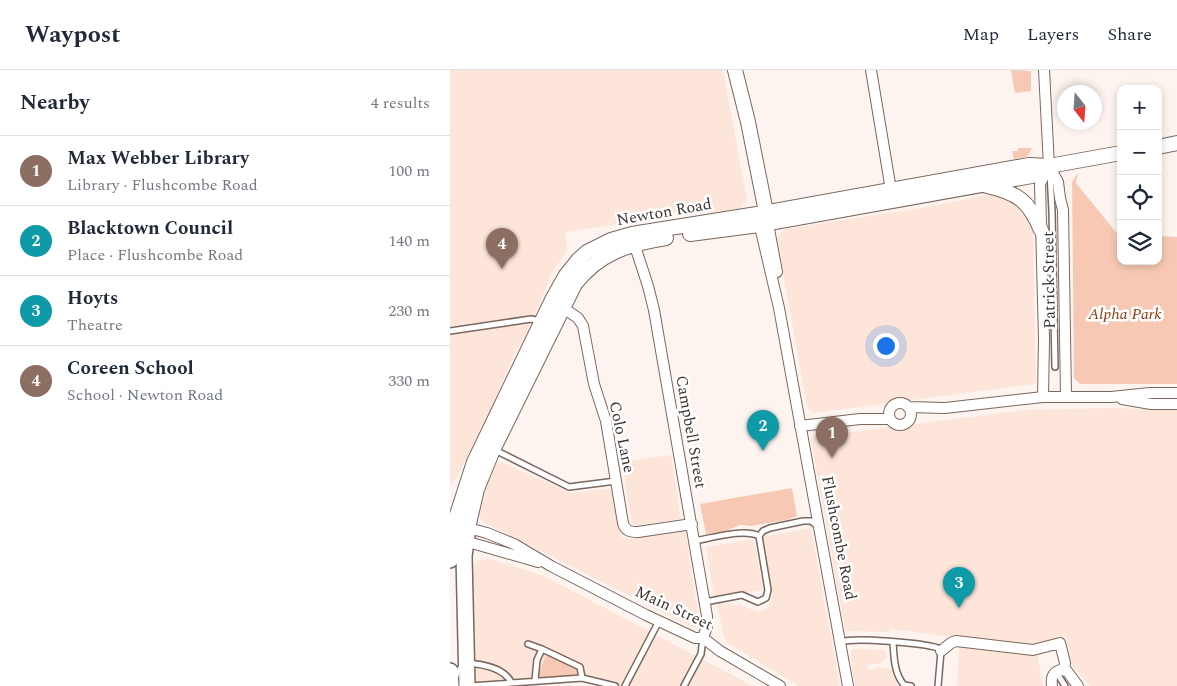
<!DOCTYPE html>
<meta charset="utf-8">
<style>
:root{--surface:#fff;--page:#f2f2f3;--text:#1f2937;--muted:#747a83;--line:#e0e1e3;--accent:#0b8043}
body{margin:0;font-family:Spectral,serif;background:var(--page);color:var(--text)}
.controls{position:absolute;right:15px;top:15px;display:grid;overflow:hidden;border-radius:10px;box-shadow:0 2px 8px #0003}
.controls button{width:45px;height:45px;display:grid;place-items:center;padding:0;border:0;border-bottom:1px solid var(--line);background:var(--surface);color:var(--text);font:25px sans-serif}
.compass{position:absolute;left:607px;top:15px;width:45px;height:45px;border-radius:50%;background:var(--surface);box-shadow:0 2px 8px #0003;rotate:163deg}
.you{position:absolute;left:435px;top:275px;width:18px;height:18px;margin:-12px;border:4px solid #fff;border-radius:50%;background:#1a73e8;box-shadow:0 0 0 8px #1a73e833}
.badge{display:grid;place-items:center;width:32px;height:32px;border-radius:50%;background:var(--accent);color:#fff;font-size:16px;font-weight:700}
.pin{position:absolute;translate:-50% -41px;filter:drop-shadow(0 1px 2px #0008)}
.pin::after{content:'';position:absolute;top:26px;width:18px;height:15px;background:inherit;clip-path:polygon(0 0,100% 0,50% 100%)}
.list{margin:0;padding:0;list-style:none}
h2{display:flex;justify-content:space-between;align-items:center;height:65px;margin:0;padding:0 20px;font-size:21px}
h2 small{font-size:16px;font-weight:400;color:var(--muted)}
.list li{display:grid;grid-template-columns:32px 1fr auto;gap:15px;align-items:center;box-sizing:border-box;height:70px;padding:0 20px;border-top:1px solid var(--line)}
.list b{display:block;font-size:19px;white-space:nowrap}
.list p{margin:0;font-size:16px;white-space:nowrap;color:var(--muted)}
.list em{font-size:16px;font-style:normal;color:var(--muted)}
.icon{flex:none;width:28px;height:28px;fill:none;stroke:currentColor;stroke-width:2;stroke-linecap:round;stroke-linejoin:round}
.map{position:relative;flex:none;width:727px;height:616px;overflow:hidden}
header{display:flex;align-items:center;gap:30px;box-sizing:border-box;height:70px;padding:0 25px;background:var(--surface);border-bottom:1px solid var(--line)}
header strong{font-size:24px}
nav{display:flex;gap:28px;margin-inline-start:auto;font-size:18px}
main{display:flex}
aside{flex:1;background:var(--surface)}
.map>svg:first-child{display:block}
.built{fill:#fde5da}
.green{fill:#f7c9b4}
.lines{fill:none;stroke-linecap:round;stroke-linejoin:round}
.lane-casing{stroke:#7a675e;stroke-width:8}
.street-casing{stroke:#7a675e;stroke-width:12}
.secondary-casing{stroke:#7a675e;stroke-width:16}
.primary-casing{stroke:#7a675e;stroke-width:18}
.lane{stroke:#fff;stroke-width:5}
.street{stroke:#fff;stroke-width:10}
.secondary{stroke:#fff;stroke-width:14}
.primary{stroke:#fff;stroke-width:15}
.labels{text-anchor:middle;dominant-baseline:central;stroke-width:5;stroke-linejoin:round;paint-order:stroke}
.street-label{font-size:16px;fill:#3d3430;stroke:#fff}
.park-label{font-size:16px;font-style:italic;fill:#8a3a0b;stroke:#fff}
</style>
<header>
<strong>Waypost</strong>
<nav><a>Map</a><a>Layers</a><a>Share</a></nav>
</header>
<main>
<aside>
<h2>Nearby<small>4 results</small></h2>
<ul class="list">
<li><span class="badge" style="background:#8d6e63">1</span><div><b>Max Webber Library</b><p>Library · Flushcombe Road</p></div><em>100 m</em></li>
<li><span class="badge" style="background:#0f9aa8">2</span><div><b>Blacktown Council</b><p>Place · Flushcombe Road</p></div><em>140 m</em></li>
<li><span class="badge" style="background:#0f9aa8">3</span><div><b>Hoyts</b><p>Theatre</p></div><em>230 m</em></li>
<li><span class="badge" style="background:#8d6e63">4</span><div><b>Coreen School</b><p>School · Newton Road</p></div><em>330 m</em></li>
</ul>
</aside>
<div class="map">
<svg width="727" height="616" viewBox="0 0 727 616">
<rect width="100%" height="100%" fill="#fdf4f0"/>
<path class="built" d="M0,0H273L297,130L291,138L258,144L257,141L115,162L117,180L101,205L85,244L88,246L83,257L67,279L33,357L29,358V362L7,407L0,415Z
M541,124L553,125L568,133L583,156L586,314L363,343L357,337L327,168L335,159L478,137Z
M661,338L727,340V616H640L622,596L615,567L586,577L593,616H507L510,568L440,559L439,562L397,561L395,559L361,369L362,367L573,340Z
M221,385L231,449L182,456L172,392Z
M51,392L121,423L163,418L171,469L235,460L250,554L245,558L239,556L33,452L28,444L29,434L42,396Z
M361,458L390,616H349L276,572L274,567L267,533L290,535L308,542L318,538L322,527L311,467Z
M304,469L313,520L264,528L256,477Z
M38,488L94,506L303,616H171L137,606L60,616H25L20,508L23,496L27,491Z
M403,579L433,580L436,583L437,588L435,590L428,594H418V599L422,600L430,597L441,599L446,608L447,616H405L402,599L401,581Z"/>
<path class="green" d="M561,0L581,1V21L565,23Z
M568,78H582L577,87L564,89L562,81H568Z
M628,102L626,113L669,166H671V191H708V166L727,167V314H630L624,308L622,112Z
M342,418L347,446L336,450L301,456L290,455L276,461L256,464L250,434Z
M96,585L128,599L129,606L88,607Z"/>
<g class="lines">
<defs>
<path id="lane" d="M600,103L602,141L605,297
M0,261L81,249L91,251
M45,380L119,417L166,411
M309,466L313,461L320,458L353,451H361L369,457
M244,471C262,468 294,458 309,466
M255,532L292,525L308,532L316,528L318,520L309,466
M391,572C404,567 473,573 488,578L491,581L488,616
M443,572C444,587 444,603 454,615L461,616
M78,574L92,579
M6,606L7,602L16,593C32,594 53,597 61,612
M610,608L615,616
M85,610L87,590L92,579L130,597L132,608
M20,616L132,608L165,616
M175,616L209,551
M234,616L251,584L253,568"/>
<path id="street" d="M421,0L441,120
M594,0L599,96L608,112L610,128L613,140L616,326
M308,148L329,238L398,616
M317,148L327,202
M183,170L198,216L204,240L257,546V556L253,568
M109,235L128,248L133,256L144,314L156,351L173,453C175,461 180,462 188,462L242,454
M593,327L594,269L590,114L599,96
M672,329L701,334H727
M439 344a11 11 0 1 1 22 0a11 11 0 1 1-22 0Z
M458,337L495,338L593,327H661L700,323H727
M350,356L410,349H440
M18,458L37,463L64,474L101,496L196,545L245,568H253L270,581L330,616
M15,471L88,492
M491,581L501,573L506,571L583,580L610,573L615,593L614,600
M602,616C601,608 602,603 610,600L617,601L628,616"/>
<path id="secondary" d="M285,0L298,52L316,142
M708,77L727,73
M537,116C568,123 579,131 591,160
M240,164L309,155L582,106L599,96
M4,454L24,392L102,230L116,205L128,190L137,182L161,170L182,164L307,144L579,95L599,96L671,83
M18,458L27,419L43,380L125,214C149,183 178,174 216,168"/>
<path id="primary" d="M0,452L18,458L14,486L17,616
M0,490L4,454
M0,601L1,616"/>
</defs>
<use href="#lane" class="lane-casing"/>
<use href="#street" class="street-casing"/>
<use href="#secondary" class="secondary-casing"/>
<use href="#primary" class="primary-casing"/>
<use href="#lane" class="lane"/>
<use href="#street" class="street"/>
<use href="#secondary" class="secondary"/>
<use href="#primary" class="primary"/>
</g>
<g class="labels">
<g class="street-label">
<text transform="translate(214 142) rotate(-10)">Newton Road</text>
<text transform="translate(599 210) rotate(-91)">Patrick Street</text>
<text transform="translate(241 362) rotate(80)">Campbell Street</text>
<text transform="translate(172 367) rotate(78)">Colo Lane</text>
<text transform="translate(389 468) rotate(79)">Flushcombe Road</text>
<text transform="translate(224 538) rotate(25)">Main Street</text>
</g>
<g class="park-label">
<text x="675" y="244">Alpha Park</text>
</g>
</g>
</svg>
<div class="controls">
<button>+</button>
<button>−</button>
<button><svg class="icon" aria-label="locate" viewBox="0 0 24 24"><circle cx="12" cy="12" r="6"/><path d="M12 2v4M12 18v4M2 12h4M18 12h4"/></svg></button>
<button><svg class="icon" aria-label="layers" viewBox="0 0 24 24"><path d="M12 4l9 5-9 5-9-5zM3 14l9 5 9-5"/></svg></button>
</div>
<svg class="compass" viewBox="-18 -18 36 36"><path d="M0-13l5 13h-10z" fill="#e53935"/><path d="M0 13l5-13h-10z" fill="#747a83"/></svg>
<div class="you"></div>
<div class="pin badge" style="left:382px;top:388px;background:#8d6e63">1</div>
<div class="pin badge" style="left:313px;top:381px;background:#0f9aa8">2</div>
<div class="pin badge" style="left:509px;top:538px;background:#0f9aa8">3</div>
<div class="pin badge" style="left:52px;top:199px;background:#8d6e63">4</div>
</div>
</main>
